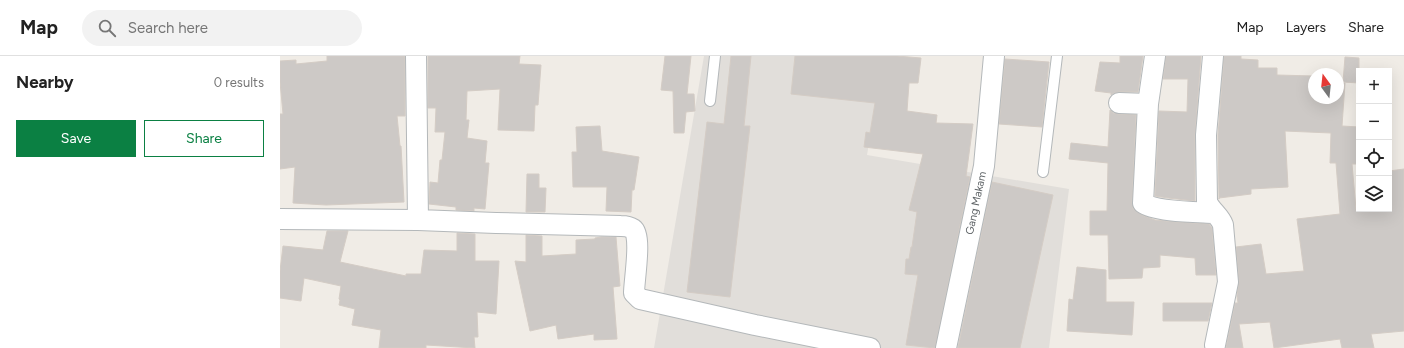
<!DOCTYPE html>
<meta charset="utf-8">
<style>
:root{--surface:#fff;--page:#f2f2f2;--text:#222;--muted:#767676;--line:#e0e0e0;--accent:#0b8043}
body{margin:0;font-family:Figtree,sans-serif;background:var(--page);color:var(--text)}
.controls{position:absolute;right:12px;top:12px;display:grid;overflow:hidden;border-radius:0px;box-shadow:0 4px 16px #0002}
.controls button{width:36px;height:36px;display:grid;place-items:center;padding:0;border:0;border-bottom:1px solid var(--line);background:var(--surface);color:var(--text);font:20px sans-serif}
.compass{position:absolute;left:1028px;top:12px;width:36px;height:36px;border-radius:50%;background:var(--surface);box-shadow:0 4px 16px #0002;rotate:345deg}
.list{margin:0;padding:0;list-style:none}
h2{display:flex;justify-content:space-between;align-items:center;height:52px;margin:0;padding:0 16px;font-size:17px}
h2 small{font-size:13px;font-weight:400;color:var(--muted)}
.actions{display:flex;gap:8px;padding:12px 16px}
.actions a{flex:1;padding:9px 0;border:1px solid var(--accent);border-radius:0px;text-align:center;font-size:14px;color:var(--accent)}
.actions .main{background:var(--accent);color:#fff}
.icon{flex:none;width:22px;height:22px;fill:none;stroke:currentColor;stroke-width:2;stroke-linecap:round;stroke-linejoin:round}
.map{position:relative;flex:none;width:1124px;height:292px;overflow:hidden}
header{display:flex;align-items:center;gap:24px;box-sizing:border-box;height:56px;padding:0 20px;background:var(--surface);border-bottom:1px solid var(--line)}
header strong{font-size:19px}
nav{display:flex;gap:22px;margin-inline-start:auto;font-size:14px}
.search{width:280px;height:36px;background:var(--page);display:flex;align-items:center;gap:10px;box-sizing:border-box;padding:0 14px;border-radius:22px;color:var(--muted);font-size:15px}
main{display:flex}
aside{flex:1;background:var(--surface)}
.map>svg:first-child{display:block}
.industrial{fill:#e1deda}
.building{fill:#cdc9c6;stroke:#d4ccc5}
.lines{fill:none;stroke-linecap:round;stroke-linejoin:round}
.service-casing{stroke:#b4b8ba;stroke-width:12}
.minor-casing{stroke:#b4b8ba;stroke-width:22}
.service{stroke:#fff;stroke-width:10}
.minor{stroke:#fff;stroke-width:20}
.labels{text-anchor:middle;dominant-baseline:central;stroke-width:3;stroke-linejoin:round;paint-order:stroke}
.street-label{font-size:11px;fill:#5e6366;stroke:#fff}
</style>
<header>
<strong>Map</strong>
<div class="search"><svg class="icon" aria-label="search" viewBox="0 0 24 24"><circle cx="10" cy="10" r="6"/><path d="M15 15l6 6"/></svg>Search here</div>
<nav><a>Map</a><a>Layers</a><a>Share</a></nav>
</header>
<main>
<aside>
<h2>Nearby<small>0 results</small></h2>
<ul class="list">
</ul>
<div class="actions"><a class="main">Save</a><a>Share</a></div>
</aside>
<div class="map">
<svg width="1124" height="292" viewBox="0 0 1124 292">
<rect width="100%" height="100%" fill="#f0ece6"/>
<path class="industrial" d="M424,0H604L587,99L789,133L769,292H374Z"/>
<path class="building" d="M47,0H125V60H117L120,90H121L124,146L46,149L13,147L15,111L0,113V58H3L0,26V5L16,4V8L47,5Z
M148,0H240L239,8L261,9L258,49H255L254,75L218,74L220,33L187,35L186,64H189L187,82L207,85L205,107H209L205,153L194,152V155L176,154V151L149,148L150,126L158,127L160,104H162L165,76H155L156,52H148Z
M385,0H411L407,38H414L415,55L406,56L404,77H394L393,35L381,34Z
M451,0H471L464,70H470L450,241L407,236L427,66L444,68Z
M515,0H617L641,2L638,27H629L627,55L657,59L656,67L693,68L686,120L690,121L655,292L626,289L638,219L625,218L626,203H629L631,191H632L637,156L629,154L643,98L584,91L586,76L590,77L595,47L511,38Z
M840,0H863L858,36H839L834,37L831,39V37L815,35L820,6L840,7Z
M886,0H921L915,78V145L888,142L875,140L879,55L907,56L908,23H883Z
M944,0H961V3L978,4V12H997V19L1034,20V42H1058V27H1065L1062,70L1079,71V108H1072L1076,153H1109V115L1124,113V275L1091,278L1094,292H1062L1060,283L994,292L990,266L959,268L963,292H946L955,247H958L957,240L959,225L956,191L981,188L986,218L1024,215L1017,163L1060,158L1056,107H1050L1051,77L1005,75L1008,131L971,133V138L939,142V143L938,79Z
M1065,1L1079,2V27L1063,26Z
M725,3L769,6L762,71L719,68Z
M830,54L833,57L838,58L856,59L852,146L853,153L864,160L875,164L896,166L929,168L932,172L936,219H916L915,202L880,199V211L863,212L862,222L829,223L828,179H810V155H827L828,107L789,103L791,87L828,91Z
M320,70L322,95L359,101L354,134H352L351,156L326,155L327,131H293L292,96H297L296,71Z
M247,118H259V132H266L265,156H246Z
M712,126L773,139L740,292H678Z
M47,175H68L60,206L126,220V218H141L144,194L177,195V177L195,178V205H219L216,258L197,256L198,281H194L195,292L146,289V292H99L101,274L72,269L75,253L59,249L60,244L59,243L61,230L24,222L21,245L0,242V215L3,190L43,194Z
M246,179L262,180V200L296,198V184L315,183V182L321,181H336L340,230L333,231L337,283L314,284V278L278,283L276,269L250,275L235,205L246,206Z
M797,211L826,214V246H854L852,279L787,275L789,243L793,244Z
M883,247H932L928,265H883Z"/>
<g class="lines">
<defs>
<path id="service" d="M430,45L435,0
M763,116L777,0"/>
<path id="minor" d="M136,0L138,164
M933,0L926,79L927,146C931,155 940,160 943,169L948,226L935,289
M839,47L868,48L875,0
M868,48L863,147C875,156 919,156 934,157
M0,163L138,164L216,167L341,170C344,170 350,171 353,173C362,179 354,225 354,237L360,243L475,269L590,292
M666,292L704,110L714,0"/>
</defs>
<use href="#service" class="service-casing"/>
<use href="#minor" class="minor-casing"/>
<use href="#service" class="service"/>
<use href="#minor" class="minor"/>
</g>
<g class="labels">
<g class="street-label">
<text transform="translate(696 147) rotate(-78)">Gang Makam</text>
</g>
</g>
</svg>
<div class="controls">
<button>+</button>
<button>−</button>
<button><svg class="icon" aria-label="locate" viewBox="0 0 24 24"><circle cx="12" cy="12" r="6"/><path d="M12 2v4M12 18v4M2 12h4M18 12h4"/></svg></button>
<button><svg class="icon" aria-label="layers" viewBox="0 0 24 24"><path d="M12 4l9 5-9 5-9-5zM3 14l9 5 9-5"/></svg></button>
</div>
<svg class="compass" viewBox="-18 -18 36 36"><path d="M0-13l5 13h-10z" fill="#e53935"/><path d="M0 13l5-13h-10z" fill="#767676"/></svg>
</div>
</main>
